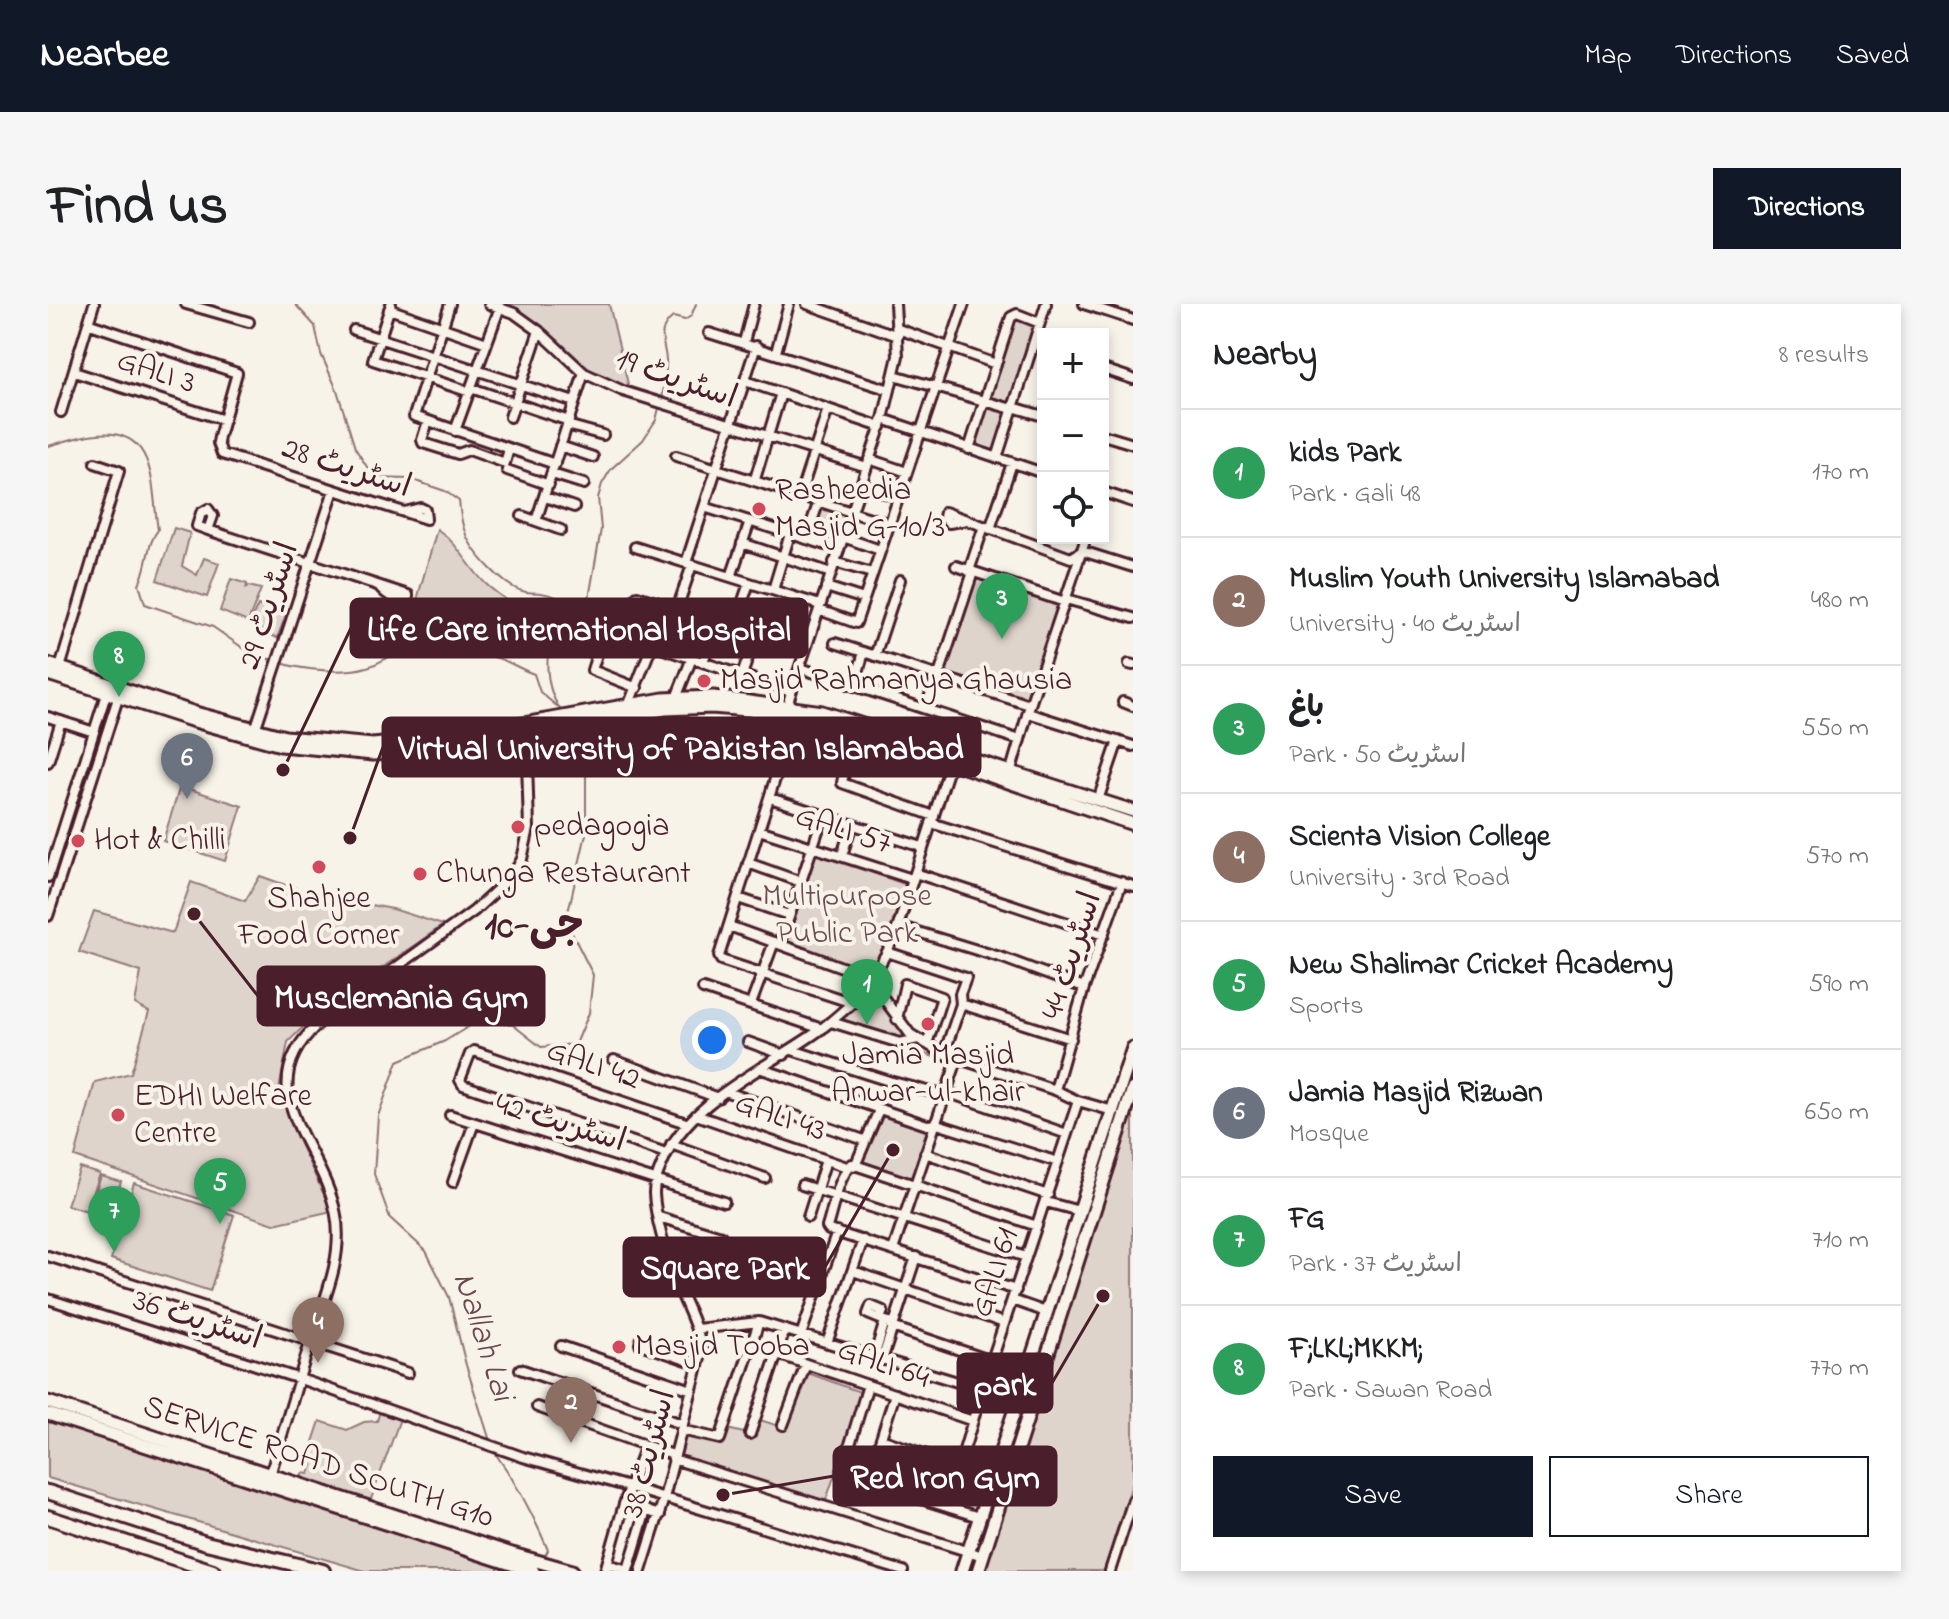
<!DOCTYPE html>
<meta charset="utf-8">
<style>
:root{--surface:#fff;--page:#f6f6f6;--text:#202124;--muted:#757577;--line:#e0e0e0;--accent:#111827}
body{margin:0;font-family:"Indie Flower","Playpen Sans Arabic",sans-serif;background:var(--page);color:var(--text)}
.controls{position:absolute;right:24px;top:24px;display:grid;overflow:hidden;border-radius:0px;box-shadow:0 4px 12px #0003}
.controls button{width:72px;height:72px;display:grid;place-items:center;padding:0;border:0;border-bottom:2px solid var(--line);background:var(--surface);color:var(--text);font:40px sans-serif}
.you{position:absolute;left:664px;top:736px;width:28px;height:28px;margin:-20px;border:6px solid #fff;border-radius:50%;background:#1a73e8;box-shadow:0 0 0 12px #1a73e833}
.badge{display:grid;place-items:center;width:52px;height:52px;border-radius:50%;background:var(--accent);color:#fff;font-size:26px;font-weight:700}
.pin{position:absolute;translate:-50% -66px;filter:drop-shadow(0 2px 4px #0008)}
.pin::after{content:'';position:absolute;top:42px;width:28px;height:24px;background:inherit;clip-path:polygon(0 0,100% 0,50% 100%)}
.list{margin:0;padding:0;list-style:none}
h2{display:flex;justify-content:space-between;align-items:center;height:104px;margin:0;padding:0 32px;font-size:34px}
h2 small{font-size:26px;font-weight:400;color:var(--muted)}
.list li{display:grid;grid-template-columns:52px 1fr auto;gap:24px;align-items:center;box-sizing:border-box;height:128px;padding:0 32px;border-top:2px solid var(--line)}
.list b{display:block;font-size:30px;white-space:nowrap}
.list p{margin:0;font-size:26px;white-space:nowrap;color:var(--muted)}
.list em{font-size:26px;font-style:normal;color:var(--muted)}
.actions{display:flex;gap:16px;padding:24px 32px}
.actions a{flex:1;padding:18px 0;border:2px solid var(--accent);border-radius:0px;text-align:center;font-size:28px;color:var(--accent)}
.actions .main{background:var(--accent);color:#fff}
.icon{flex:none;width:44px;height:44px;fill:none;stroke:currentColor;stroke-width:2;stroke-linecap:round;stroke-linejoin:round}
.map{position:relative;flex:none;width:1085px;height:1267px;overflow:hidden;border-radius:0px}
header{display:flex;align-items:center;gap:48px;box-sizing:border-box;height:112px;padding:0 40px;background:var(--accent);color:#fff}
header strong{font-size:38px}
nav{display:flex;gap:44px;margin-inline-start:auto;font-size:28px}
.intro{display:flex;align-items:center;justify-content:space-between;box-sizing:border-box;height:192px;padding:0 48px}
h1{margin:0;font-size:56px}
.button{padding:20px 36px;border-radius:0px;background:var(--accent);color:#fff;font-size:28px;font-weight:700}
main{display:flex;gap:48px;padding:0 48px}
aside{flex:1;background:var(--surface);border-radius:0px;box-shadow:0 4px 12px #0003}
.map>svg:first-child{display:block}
.green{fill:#ded4cc;stroke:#947a7c;stroke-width:2}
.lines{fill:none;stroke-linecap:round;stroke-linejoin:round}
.stream{stroke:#8e7275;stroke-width:2}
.minor-casing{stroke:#4a1f2b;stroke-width:14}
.major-casing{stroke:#4a1f2b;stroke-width:17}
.highway-casing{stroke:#4a1f2b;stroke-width:18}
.minor{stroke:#f7f3e8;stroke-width:8}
.major{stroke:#f7f3e8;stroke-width:11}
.highway{stroke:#f7f3e8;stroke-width:12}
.poi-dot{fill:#d1495b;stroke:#f7f3e8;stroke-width:3}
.labels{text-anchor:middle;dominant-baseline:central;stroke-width:8;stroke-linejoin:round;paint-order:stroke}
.street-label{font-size:32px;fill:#4a1f2b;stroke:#f7f3e8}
.poi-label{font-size:32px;fill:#4a1f2b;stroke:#f7f3e8;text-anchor:start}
.park-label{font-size:32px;fill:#6f4c53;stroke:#f7f3e8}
.water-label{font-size:34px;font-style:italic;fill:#6c4950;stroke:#f7f3e8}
.district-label{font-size:40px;font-weight:bold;fill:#4a1f2b;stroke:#f7f3e8}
.leader{fill:none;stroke:#4a1f2b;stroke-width:3}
.callout-dot{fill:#4a1f2b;stroke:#f7f3e8;stroke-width:3}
.callout{fill:#4a1f2b;stroke:#4a1f2b;stroke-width:3}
.callout-label{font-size:34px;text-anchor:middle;font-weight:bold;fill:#fff}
</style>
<header>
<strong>Nearbee</strong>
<nav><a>Map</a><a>Directions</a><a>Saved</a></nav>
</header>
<div class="intro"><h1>Find us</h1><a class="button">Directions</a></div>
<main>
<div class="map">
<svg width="1085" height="1267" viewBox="0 0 1085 1267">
<rect width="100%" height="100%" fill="#f7f3e8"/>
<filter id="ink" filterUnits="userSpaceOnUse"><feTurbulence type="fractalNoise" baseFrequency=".0125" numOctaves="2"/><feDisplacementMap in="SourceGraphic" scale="16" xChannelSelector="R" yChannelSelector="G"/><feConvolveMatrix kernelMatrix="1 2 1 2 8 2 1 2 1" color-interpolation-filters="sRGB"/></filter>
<g filter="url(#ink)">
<path class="green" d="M463,0H561L581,84L544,68L500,27L462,3Z
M966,12L992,21L948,152L923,144Z
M772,198L803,209L790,244L761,233Z
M126,224L142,229L134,262L149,271L156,254L171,259L159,293L109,276Z
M389,225C410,239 419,261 437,279C452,294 469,299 478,319L471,332L369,296Z
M927,270L1014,299L981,397L894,370Z
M183,275L199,280L198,285L200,282L213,285L200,318L172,307Z
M210,301L238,311L229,334L201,320Z
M132,482L194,502L177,557L115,537Z
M767,548L859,581L840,640L822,670L736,639Z
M212,572L266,591L345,605L395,621L267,711L240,738L231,786L253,842L284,907L226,920L27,853L47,778L83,769L101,708L87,700L93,668L31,648L46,607L125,629L143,578L197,597Z
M820,684L867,738L895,756L785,720Z
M1085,807V1177L1056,1267H936Z
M827,810L883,826L864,885L808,867Z
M32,864L52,870L39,907L19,901Z
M53,872L73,878L62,912L42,906Z
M86,879L186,911L162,987L63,955Z
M757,1068L815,1089L776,1202L631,1155L636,1126L671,1136L675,1124L704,1131L709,1115L737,1124Z
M333,1104L353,1112L322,1198L252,1175L255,1169L261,1170L266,1152L261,1150L272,1117L299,1126L316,1118L329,1117Z
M0,1115L472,1267H317L0,1174Z"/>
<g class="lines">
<path class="stream" d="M247,0L267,22L273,50L289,86L307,144L326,174L362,175L397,187L411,197C412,207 413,218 417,228C423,247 457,285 478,288C492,290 492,287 508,293L511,306L520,316
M614,94C616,82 619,67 618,55C616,37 608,27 625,13L637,16L643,12L648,0
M0,142C16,138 33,131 49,130C110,124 103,183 110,226C98,241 100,264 91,280L97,300L165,323L202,349L227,357
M233,359C255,366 297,370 319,363C331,360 342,350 354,349C386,346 421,343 452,355C464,359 474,366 486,370L492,388L511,404
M515,409C498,388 492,346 512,324C518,317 531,313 539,306L553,225L550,194L554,180L563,165L595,136L608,116L612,100
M442,1137L418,1061L401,993L378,947L342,914L326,870L330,812L350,757L397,737L433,715L465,721L493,743L528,740L541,709L545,671L518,617L538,530V455L535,433L527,424
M445,1146C468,1178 485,1210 500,1246L495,1256"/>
<defs>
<path id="minor" d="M138,0L201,18
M343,0L325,56L422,88
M402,0L366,112L507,160
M441,0L466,9L491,27L536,69L575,87L819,163
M759,0L850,32
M1036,0L1085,16
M341,5L439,39
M42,20L189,69L171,133L170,139L174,150L378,215L377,206L373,204L357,208
M850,25L948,60
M306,26L526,98
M661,29L842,86
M696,38L706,0
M728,48L741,0
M1055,65L1085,75
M26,68L176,116
M846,71L964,105
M697,77L833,123
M423,84L521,117
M965,103L995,112
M13,108L46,0
M462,113L491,27
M835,115L995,169
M380,117L374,136L375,139L410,150L421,146L457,159L461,145
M519,121L555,131
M407,127L452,3
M1055,131L1085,140
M512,142L545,153
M921,145L963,13L969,10L992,19
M628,152L841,220
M949,154L998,0
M821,155L859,168
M459,166L501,181
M504,170L536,180
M707,175L733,89
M813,181L850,193
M1055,188L1085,198
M752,191L780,105
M497,193L526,203
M656,203L791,245
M474,212L513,226
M919,216L901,219L896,213L897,208L1023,254L1034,247L1085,263
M488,217L536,69
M942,225L964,159
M160,226L165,212L160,205L153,209L149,222L160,226L360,291V293C349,298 338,291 331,282
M795,233L832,246
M758,235L771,197
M694,239L783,269
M587,243L772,301
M786,258L824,269
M638,259L708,42
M908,262L1017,298
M921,267L936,222
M683,273L702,217
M778,283L816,295
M725,286L742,230
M589,292L757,347
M1018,295L1085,314
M771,306L808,319L916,0
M686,323L701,279
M787,339L982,401
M616,343L644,261
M827,352L852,276
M655,358L669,318
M1081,360L1085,361
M12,364L71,167L47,159
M752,364L972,436
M694,371L708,331
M891,371L925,268
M806,382L816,348
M589,384L544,366L557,325L743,388
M628,394L644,354
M1075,398L1085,402
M581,400L604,341
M878,405L888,370
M980,409L1085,442
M0,413L46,428
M804,425L794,479L886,512
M206,429L286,186
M0,458L13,417
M961,473L982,401L1038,234
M722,494L874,543
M1050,496L1070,437
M883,519L1085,582
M711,526L864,575
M794,551L804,520
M700,559L753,578
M867,569L1056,631
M0,573L59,387
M690,594L741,611
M0,612L72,388
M681,622L824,674
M850,622L955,654L1036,684
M732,640L775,512
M839,648L918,674L912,690L913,700L896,750
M825,680L862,730L896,750L1007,786L1030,797L1065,807
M655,685L774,725
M805,699L673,656L671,652L746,415L741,395L835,115L850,52L847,0
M703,700L726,638
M913,700L1023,735
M849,715L857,680L894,693L879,740
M783,718L852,739L870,735
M700,738L736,751
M744,746L841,777L891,790H904L1019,830
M566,756L670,794
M714,765L879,821L889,820L1010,858
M1007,786L1036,684L1074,578
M679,788L816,836
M402,811L676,898
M648,811L799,863
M623,840L717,874
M618,849L415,781L412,776L422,750L426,747L638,819
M877,849L1000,891
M807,862L831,806
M405,878L426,819
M754,881L978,953
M998,898L1031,907
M611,913L673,932
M760,913L778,856
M845,946L909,756
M0,952L360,1069
M805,967L956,1019
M968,986L781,926L779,923C785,905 790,872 804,860L989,922
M0,995L252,1075L475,1153L581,1183L855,1267
M964,996L998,1008
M832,1015L835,1007L823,1002L820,1010L837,1017
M844,1023L944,1057
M649,1025L711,1018L969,1096
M753,1031L789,928
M593,1036L592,1040L650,1060
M779,1039L815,936
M513,1042L644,1086
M729,1050L925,1117
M826,1053L837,1017L841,1018
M834,1056L868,953
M472,1065L634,1120
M820,1081L793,1170L931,1213
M489,1103L625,1151
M735,1121L758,1060
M633,1126L672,1135L711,1018
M702,1130L737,1026
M833,1135L911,1162
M625,1155L935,1252
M222,1171C236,1126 249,1080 263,1036C276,996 296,953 288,911C276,842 198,787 269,721L426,607L465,571L474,555L481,524L478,423
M819,1178L847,1090
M576,1200L597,1141
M899,1203L934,1086L1030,797
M559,1260L580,1266L598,1206
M557,1267L576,1200L612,1211
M593,1267L616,1194L654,1046C650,1025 641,1008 633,989C622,964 607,915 606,889C606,879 610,869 614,860C638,798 717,765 769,728C789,714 807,696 825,680L824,674L839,648L850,622L904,455
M1062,1267L1085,1196"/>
<path id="major" d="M0,360L147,409L237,433L325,441L403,433L615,395L665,393L774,408L1085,507
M0,370L143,416L233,441L325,450L364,448L617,405L664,403L745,410L804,425L1085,520
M0,1098L464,1250L524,1267
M0,1110L485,1267
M914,1267L1085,744
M930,1267L1085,785"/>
<path id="highway" d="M0,1188L158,1239L275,1267
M0,1213L165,1267"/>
</defs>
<use href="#minor" class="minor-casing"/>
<use href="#major" class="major-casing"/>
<use href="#highway" class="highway-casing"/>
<use href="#minor" class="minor"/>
<use href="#major" class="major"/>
<use href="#highway" class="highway"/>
</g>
</g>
<g class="poi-dot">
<circle cx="711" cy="205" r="8"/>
<circle cx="656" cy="377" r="8"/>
<circle cx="470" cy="523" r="8"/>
<circle cx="30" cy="537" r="8"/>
<circle cx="271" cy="563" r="8"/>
<circle cx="372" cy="570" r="8"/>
<circle cx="880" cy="720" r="8"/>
<circle cx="70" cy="811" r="8"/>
<circle cx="571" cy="1043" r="8"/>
</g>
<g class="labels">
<g class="street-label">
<text transform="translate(108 69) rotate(18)">GALI 3</text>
<text transform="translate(628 76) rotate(19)">اسٹریٹ 19</text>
<text transform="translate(298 165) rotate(18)">اسٹریٹ 28</text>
<text transform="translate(222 302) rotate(-72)">اسٹریٹ 29</text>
<text transform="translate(795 527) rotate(18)">GALI 57</text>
<text transform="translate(1025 652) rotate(-72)">اسٹریٹ 44</text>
<text transform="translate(545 762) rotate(19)">GALI 42</text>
<text transform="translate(732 814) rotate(19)">GALI 43</text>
<text transform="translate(512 820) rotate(17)">اسٹریٹ 42</text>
<text transform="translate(948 969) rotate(-72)">GALI 61</text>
<text transform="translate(149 1017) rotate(18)">اسٹریٹ 36</text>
<text transform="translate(835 1061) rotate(19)">GALI 64</text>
<text transform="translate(602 1150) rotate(-75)">اسٹریٹ 38</text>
<text transform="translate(270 1159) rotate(18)">SERVICE ROAD SOUTH G10</text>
</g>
<g class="poi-label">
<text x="727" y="187">Rasheedia<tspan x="727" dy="37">Masjid G-10/3</tspan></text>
<text x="672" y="377">Masjid Rahmanya Ghausia</text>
<text x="486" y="523">pedagogia</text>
<text x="46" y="537">Hot &amp; Chilli</text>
<text x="388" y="570">Chunga Restaurant</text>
<text x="271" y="595" text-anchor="middle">Shahjee<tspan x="271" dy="37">Food Corner</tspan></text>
<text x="880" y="752" text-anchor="middle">Jamia Masjid<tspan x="880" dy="37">Anwar-ul-khair</tspan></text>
<text x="86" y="793">EDHI Welfare<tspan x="86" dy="37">Centre</tspan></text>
<text x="587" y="1043">Masjid Tooba</text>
</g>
<g class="park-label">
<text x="799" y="593">Multipurpose<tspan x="799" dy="37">Public Park</tspan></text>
</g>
<g class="water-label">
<text transform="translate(434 1033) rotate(72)">Nallah Lai</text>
</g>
<g class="district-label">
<text x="486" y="623">جی-10</text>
</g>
</g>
<path class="leader" d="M235 466L303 324M302 534L335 443M146 610L210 692M845 846L777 963M1055 992L1004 1079M675 1191L786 1172"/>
<g class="callout-dot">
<circle cx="235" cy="466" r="8"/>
<circle cx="302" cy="534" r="8"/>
<circle cx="146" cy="610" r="8"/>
<circle cx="845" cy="846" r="8"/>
<circle cx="1055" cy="992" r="8"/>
<circle cx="675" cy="1191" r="8"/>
</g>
<g class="callout">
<rect x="303" y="295" width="456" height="58" rx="8"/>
<rect x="335" y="414" width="597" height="58" rx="8"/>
<rect x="210" y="663" width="286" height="58" rx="8"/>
<rect x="576" y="934" width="201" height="58" rx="8"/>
<rect x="910" y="1050" width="94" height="58" rx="8"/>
<rect x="786" y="1143" width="222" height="58" rx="8"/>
</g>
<g class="callout-label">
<text x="531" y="336">Life Care international Hospital</text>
<text x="633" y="455">Virtual University of Pakistan Islamabad</text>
<text x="353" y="704">Musclemania Gym</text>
<text x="677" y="975">Square Park</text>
<text x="957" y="1091">park</text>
<text x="897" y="1184">Red Iron Gym</text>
</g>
</svg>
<div class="controls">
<button>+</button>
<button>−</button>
<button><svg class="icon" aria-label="locate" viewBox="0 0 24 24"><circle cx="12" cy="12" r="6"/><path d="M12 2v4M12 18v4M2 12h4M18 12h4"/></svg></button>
</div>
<div class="you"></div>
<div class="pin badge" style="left:819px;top:721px;background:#2e9e5b">1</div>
<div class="pin badge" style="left:523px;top:1139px;background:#8d6e63">2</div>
<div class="pin badge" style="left:954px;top:335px;background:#2e9e5b">3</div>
<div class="pin badge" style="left:270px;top:1059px;background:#8d6e63">4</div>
<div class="pin badge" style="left:172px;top:920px;background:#2e9e5b">5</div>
<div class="pin badge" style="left:139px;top:495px;background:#6b7280">6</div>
<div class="pin badge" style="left:66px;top:948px;background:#2e9e5b">7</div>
<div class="pin badge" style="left:71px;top:393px;background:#2e9e5b">8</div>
</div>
<aside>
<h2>Nearby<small>8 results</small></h2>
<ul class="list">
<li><span class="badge" style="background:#2e9e5b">1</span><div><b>kids Park</b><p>Park · Gali 48</p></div><em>170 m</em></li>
<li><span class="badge" style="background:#8d6e63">2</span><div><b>Muslim Youth University Islamabad</b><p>University · اسٹریٹ 40</p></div><em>480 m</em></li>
<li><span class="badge" style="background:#2e9e5b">3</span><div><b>باغ</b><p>Park · اسٹریٹ 50</p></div><em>550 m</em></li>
<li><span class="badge" style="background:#8d6e63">4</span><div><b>Scienta Vision College</b><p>University · 3rd Road</p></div><em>570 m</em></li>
<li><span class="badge" style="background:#2e9e5b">5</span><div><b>New Shalimar Cricket Academy</b><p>Sports</p></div><em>590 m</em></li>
<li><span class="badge" style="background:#6b7280">6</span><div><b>Jamia Masjid Rizwan</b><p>Mosque</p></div><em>650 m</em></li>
<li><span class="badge" style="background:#2e9e5b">7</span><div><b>FG</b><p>Park · اسٹریٹ 37</p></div><em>710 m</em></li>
<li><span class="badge" style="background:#2e9e5b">8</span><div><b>F;LKL;MKKM;</b><p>Park · Sawan Road</p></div><em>770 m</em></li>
</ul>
<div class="actions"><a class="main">Save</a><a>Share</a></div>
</aside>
</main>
